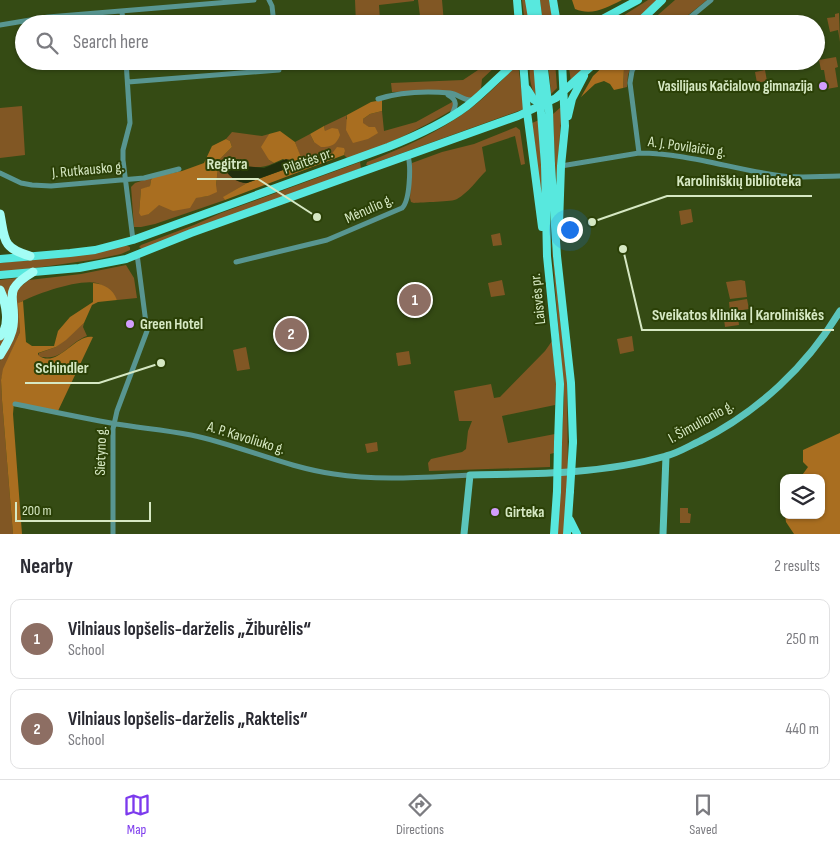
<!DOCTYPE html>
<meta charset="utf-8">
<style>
:root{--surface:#fff;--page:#f2f2f3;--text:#2b2b33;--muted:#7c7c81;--line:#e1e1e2;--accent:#7c3aed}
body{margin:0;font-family:"Sofia Sans Condensed",sans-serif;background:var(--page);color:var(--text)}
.controls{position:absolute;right:15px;bottom:15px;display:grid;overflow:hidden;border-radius:10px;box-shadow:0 1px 4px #0004}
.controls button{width:45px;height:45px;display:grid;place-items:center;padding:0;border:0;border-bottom:1px solid var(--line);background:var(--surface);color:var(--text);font:25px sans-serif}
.scale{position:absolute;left:15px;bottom:12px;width:136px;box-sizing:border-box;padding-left:5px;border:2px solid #d6e8c3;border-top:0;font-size:14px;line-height:18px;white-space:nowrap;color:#d6e8c3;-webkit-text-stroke:4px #2b4007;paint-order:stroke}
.you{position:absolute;left:569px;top:229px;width:18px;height:18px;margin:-12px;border:4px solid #fff;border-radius:50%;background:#1a73e8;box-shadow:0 0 0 8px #1a73e833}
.badge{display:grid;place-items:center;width:32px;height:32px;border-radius:50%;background:var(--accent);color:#fff;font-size:16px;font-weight:700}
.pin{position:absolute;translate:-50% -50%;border:2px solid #fff;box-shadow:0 1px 5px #0006}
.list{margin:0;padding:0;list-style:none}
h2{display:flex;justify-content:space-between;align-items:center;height:65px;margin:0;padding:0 20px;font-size:21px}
h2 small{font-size:16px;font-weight:400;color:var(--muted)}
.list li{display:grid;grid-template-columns:32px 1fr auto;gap:15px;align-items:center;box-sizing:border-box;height:80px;margin:0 10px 10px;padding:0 10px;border:1px solid var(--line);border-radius:10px}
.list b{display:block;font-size:19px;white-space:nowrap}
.list p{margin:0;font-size:16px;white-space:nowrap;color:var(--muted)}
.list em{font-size:16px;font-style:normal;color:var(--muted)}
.icon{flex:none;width:28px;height:28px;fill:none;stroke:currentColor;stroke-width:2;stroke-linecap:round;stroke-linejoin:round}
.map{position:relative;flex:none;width:840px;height:534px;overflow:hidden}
.search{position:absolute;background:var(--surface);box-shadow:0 1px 4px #0004;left:15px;right:15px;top:15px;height:55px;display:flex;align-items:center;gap:12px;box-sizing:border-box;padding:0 18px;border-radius:28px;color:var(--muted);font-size:19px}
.sheet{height:245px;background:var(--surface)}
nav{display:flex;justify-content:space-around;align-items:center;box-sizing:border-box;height:70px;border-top:1px solid var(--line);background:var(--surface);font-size:14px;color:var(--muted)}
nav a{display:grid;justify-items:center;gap:2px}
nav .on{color:var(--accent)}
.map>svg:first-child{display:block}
.green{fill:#815724}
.forest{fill:#a96e20}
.water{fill:#212f0d}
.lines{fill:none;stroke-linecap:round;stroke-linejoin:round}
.street{stroke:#589691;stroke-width:5}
.secondary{stroke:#5bc5bc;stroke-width:7}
.primary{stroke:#58e8de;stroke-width:8}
.highway{stroke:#a3fdf5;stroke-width:9}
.primary-bridge{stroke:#58e8de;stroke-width:8}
.poi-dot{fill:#d29dfd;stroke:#2b4007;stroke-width:2}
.labels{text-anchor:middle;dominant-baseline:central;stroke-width:4;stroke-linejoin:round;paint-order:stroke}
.poi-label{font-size:15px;font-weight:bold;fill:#d6e8c3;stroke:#2b4007;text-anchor:start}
.street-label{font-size:15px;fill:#d6e8c3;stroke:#2b4007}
.leader{fill:none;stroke:#d6e8c3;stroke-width:2}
.callout-dot{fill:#d6e8c3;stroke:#2b4007;stroke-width:2}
.callout-label{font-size:16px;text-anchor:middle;font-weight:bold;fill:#d6e8c3;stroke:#2b4007;stroke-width:4;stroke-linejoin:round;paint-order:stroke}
</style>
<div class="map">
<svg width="840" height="534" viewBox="0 0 840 534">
<rect width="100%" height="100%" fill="#354b14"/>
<path class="green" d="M355,0H414V1L379,5L380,20L415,18L416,23L356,24Z
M418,0H442L444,23L421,24Z
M522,0H526L529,24H525Z
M540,0H549L554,24H543Z
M648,0H657L632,24H610Z
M675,0H707L677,24H658L653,20L651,21Z
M839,13L840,42L838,30L830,32L827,18L835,17V14Z
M836,57L838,67L835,68L838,87L827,89L824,70H821L819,60Z
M484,61H497V65L482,79L481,89L471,98L429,91L392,92L391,83L463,80L484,66Z
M531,61H534L536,96C530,88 528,70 531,61Z
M548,61H555L557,88L551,94Z
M568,61H592L571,82Z
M629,61H633L628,75L627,87L623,88L624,68Z
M518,64L524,109L369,165H366L367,162C403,148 439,132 470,109C487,96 503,79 518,64Z
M765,70L767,81L757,83L755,72Z
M454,101L452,110C419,130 384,146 348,159L344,155L345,151L303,165L295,142L310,134L314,142L327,131H325L324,126L347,115L346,119L369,127L363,124V119L370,114L382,111L384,131L416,122Z
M22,106L25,155L0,158V108Z
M561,107L562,108L556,187L553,114Z
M539,120L543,213L532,123Z
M516,127L520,130L525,164L521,165L515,136L482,147L486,171C477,180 468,193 457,199C453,202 422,202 414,203L411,202L410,198L412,163L442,152L474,144Z
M232,132L262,136L269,134L266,141L269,160L274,163C257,172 241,163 223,166C227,174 238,183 247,183L224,197L225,200L155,224L141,227H134L131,187L135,183L153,177L151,180L150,186L141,190L139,213L149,214L155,208V202L208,196L216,185L219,160L232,147L230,141L226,139Z
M360,162L361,168L143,250L139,247L141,245L194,225L221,213Z
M691,209L693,222L681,225L679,211Z
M500,233L502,245L493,246L491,235Z
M551,238L567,378L568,477L565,534H557L564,397Z
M125,245L130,247V250L121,254L98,259L0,273V263L85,254Z
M126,265L134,278L137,298L117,300C114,295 103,285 97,283C78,279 36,294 19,303L20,332L4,369L1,380L2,400L13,534H0V361L11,340L16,290L29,280L81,274Z
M17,278L10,327L0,349V339L3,337L2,288L0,286V280Z
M502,280L505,295L491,297L488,283Z
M741,280L745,281L747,297L730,299L726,282Z
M747,299L749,309L730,312L729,302Z
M738,317L739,325L725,327L724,319Z
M84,323L83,327L87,336C69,342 62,363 38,356L39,353L56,347Z
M632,336L634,351L620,354L617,339Z
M552,341L556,385L555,405L502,416L508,443L555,434L554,453L550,454V467L429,471L428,463L431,459L462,452L466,449L468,431L472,421H459L454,391L491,384L494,398L500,397L545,351Z
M246,347L250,369L237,371L233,350Z
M409,351L411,364L398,366L396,353Z
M377,442L378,451L367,453L365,444Z
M680,508H688V513L691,514L690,523H680Z"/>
<path class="forest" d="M572,0H622C606,8 592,16 575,9Z
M609,61H629L624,68L623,88L614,90L610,84L604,81L595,84L581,97L593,76Z
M382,100V111L370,114L363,119V123L369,127H375L378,133L368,139L353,143L346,130L347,115L371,102Z
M324,126L325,131L332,128L338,129L340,135C336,145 332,147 321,147L314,142L310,134Z
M280,131L295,142L304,165L331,155L337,147L344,148L345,151L344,155L225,200L223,197L247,183L294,166L283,159L274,163L269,160L261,147L269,134Z
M226,139L230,141L232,147L219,160L216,185L217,192L208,196L196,198L190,208L173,211L159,205L149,214L141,216L139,213L141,189L150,186L151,180L153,177L182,171L204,163L212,146Z
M93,283C104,284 113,289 117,300L98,302L92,305L84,323L66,340L56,347L38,353V355C57,370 75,333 93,337L58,411L14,402L13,414L22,534H13L2,400L1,380L3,369L20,332L18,303L23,301L26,342L32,346H54L58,331L70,317L93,302Z
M840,433V534H794L786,522L785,515H821V478H800L808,467L803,462V450Z"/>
<path class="water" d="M286,159L294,161V166L247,183C236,183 228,176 223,166L225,164L264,168Z"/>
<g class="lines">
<path class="street" d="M269,0L272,6L274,24
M122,11L123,24
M682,24L711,0
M0,25L48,17L254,0
M126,61L130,123L123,150V160L133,240
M638,61L632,71L630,83L639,153
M128,82L279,70L278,61
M448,95C458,100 456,106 452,114
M378,99C400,92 427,91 450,93C459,94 463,101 472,100
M561,166L639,153C685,153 729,168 775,175C796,179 819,176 840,176
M0,173L21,183L32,185L51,186L144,178L179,169
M236,262L327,240L402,208C410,201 411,166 408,156
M15,404C49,411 82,418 116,424C141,428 166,430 191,435C239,445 285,467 334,474C378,481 426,477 470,475
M113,534V429L117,411L147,331L137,254"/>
<path class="secondary" d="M464,534L470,475C536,474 603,474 666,456C678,453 689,446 700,441C758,412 807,366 840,311
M663,534L666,456"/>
<path class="primary" d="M517,0L519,24
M529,0L533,24
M536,0L539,24
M553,0L557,24
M593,24L638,0
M637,24L662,0
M523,61L527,112L542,227
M527,89L534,100L546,104
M568,116L572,99L584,76
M545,165L547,256L560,384L558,443
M551,165L557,256L571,383L573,442
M559,224L561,166L565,126L562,61
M0,259L70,253L95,250L133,240L388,147C416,136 443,124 467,106C485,92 500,75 517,61
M0,275L79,268L126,259L191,233L518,116L556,98L597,61
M570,520L577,534
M554,534L557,491
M567,534L570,491"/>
<path class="highway" d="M0,214C5,240 2,248 30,256
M0,290C6,303 11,326 0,336
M0,355C5,347 12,336 13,326C17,296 0,292 33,272"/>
<path class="primary-bridge" d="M537,61L545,165
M543,61L549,111L551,165
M557,491L558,443
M570,491L573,442"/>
</g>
<g class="poi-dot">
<circle cx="823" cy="86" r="5"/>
<circle cx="130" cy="324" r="5"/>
<circle cx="495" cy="512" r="5"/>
</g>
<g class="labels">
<g class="poi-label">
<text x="813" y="86" text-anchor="end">Vasilijaus Kačialovo gimnazija</text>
<text x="140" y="324">Green Hotel</text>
<text x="505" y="512">Girteka</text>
</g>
<g class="street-label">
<text transform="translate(687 147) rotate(8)">A. J. Povilaičio g.</text>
<text transform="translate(308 161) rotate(-20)">Pilaitės pr.</text>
<text transform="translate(88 170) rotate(-5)">J. Rutkausko g.</text>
<text transform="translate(369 209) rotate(-24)">Mėnulio g.</text>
<text transform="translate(538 299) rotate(-96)">Laisvės pr.</text>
<text transform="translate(701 422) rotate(-29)">I. Šimulionio g.</text>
<text transform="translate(246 438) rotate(17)">A. P. Kavoliuko g.</text>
<text transform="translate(101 451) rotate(-88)">Sietyno g.</text>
</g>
</g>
<path class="leader" d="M317 217L258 179H197M592 222L667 196H812M623 249L642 330H834M161 363L99 383H25"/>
<g class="callout-dot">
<circle cx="317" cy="217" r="5"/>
<circle cx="592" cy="222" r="5"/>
<circle cx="623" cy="249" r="5"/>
<circle cx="161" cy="363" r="5"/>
</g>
<g class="callout-label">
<text x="227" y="169">Regitra</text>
<text x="739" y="186">Karoliniškių biblioteka</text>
<text x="738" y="320">Sveikatos klinika | Karoliniškės</text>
<text x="62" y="373">Schindler</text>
</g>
</svg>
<div class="controls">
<button><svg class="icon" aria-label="layers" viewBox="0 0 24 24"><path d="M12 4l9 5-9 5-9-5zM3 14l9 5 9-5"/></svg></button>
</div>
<div class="scale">200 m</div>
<div class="you"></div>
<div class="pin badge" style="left:415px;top:300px;background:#8d6e63">1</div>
<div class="pin badge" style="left:291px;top:334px;background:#8d6e63">2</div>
<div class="search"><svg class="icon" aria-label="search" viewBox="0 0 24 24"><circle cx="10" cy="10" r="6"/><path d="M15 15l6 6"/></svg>Search here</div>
</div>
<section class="sheet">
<h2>Nearby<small>2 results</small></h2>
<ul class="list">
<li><span class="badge" style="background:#8d6e63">1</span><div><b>Vilniaus lopšelis-darželis „Žiburėlis“</b><p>School</p></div><em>250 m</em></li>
<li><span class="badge" style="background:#8d6e63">2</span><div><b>Vilniaus lopšelis-darželis „Raktelis“</b><p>School</p></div><em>440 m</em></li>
</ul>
</section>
<nav>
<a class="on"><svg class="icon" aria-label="map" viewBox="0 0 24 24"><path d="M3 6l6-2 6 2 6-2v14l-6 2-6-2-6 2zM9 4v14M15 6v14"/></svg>Map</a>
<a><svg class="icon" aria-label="directions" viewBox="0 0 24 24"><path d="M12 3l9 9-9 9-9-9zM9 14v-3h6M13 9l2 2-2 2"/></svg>Directions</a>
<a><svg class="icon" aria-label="saved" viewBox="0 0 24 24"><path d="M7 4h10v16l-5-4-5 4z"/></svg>Saved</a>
</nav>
